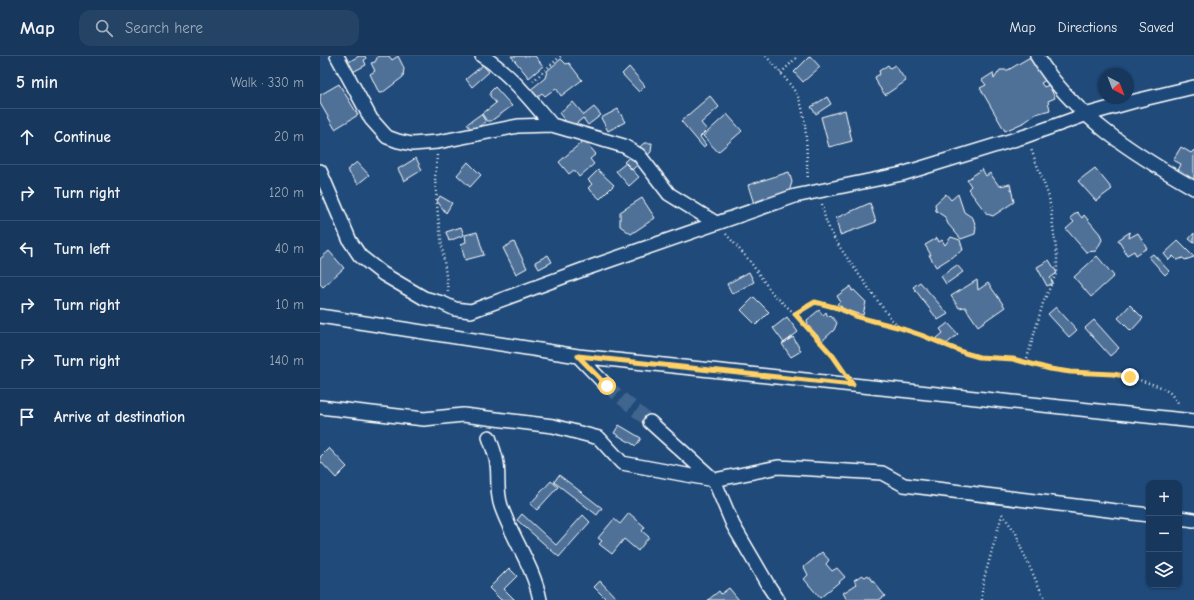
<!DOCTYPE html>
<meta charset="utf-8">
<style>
:root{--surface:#17385c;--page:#244365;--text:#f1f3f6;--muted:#9eacbb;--line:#365272}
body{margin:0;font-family:"Comic Neue",sans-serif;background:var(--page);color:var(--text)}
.controls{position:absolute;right:12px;bottom:12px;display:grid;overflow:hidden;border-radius:8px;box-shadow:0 1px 3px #0004}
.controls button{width:36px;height:36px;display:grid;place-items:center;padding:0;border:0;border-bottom:1px solid var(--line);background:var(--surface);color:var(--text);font:20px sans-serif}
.compass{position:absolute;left:778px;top:12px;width:36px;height:36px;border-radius:50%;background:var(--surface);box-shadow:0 1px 3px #0004;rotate:138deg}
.stop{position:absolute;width:12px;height:12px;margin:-9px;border:3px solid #ffd166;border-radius:50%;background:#fff}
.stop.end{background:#ffd166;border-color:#fff;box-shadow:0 1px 4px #0008}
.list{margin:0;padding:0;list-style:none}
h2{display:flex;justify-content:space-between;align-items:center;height:52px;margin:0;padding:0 16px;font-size:17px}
h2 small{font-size:13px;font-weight:400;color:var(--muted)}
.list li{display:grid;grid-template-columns:26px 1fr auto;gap:12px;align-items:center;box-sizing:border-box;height:56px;padding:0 16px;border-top:1px solid var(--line)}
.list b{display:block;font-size:15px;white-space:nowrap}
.list em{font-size:13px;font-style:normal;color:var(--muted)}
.icon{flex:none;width:22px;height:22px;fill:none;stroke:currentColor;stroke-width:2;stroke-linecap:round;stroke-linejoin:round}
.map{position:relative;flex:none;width:874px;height:544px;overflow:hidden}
header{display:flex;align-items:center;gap:24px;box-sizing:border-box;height:56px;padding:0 20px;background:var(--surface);border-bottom:1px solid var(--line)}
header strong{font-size:19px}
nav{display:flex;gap:22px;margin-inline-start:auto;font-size:14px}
.search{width:280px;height:36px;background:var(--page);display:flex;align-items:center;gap:10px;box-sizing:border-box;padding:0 14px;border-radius:12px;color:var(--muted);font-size:15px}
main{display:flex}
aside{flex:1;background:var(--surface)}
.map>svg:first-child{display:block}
.building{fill:#507197;stroke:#fff}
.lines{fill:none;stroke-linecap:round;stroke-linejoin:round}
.street-tunnel{stroke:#41658e;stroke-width:13;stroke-dasharray:13 6;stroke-linecap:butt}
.street-casing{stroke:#fff;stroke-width:16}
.path{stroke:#fff;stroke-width:2.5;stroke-dasharray:1 3;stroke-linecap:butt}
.street{stroke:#1f4a7a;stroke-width:13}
.route{stroke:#ffd166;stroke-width:5}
</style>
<header>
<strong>Map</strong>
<div class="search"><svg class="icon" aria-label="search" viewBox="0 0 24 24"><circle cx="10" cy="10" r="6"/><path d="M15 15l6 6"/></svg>Search here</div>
<nav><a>Map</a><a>Directions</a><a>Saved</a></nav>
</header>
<main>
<aside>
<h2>5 min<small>Walk · 330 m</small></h2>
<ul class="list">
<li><svg class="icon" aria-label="ahead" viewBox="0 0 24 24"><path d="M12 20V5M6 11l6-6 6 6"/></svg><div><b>Continue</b></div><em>20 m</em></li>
<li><svg class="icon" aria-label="right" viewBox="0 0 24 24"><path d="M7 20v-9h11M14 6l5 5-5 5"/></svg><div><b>Turn right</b></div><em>120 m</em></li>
<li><svg class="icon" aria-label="left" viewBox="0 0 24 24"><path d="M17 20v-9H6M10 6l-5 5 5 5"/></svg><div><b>Turn left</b></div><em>40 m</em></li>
<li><svg class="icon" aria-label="right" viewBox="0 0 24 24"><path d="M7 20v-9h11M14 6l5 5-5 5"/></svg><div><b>Turn right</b></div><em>10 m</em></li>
<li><svg class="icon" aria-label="right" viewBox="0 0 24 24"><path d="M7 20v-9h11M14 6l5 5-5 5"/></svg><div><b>Turn right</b></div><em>140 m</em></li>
<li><svg class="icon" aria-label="arrive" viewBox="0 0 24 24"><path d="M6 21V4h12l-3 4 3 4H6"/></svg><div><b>Arrive at destination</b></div></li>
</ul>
</aside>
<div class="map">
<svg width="874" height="544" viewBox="0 0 874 544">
<rect width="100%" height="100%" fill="#1f4a7a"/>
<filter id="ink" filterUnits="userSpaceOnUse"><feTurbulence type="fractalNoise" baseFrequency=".025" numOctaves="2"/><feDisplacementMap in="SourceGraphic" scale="8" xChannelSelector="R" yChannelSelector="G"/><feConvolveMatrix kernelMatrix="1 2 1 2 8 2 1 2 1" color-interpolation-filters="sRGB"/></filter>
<g filter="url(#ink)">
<path class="building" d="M39,0H45L46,3L44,4L46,9L29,18L23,9Z
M58,0H69L72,4L78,0L84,12L83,21L62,37H59L50,18L55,15L51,7L55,6Z
M191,0H215L223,10L209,22Z
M490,0L500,11L483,26L474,16Z
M712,0L726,24L721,27L724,31L729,29L735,42L728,45L730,54L716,58L705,66L685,75L660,32L666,29L662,24L673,17L674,23L680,14H688Z
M241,3L246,8L249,7L262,24L241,40L236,32L225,40L222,37L212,45L209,35L225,22L227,15Z
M163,9L169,16L152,31L146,23Z
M568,9L570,12L575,9L586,25L565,39L558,29L555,21L560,18L559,15Z
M309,11L325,30L319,36L302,18Z
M19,28L38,59L15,73L0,47V39Z
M175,31L192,50L171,65H167L162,58L176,47L170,40V36Z
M390,40L399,51L381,67L387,74L380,81L386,89L383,91L361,65Z
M507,41L511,48L496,58L491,51Z
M253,46L264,59L274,51L281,59L268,69L263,62L251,72L239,57Z
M298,53L305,66L288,75L281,62Z
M525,54L532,85L509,91L501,61Z
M161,58L166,66L152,75L147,68Z
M407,58L422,75L398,96L383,80Z
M264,84L276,98L270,103L274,108L259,121L254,114L249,118L239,106Z
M324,87H332L331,96L312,114L304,106Z
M861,91L871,97L874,94V126L857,117L861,108L853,104Z
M96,102L102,114L84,125L78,113Z
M37,106L49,119L38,128L27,114Z
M148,106L161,119L150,131L137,119Z
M306,107L319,121L309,130L296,115Z
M775,112L792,133L776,145L758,125Z
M662,113L666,120L670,117L679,130L690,128L694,146L673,160L667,158L648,133L651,130L647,124Z
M278,114L294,129L280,143L268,132L272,128L268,124Z
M469,116L472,126L469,136L434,148L428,129Z
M626,138L631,144L638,138L644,156L653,162L656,171L655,178L641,183L628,168L625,161L616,155L615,148Z
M120,140L132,147L126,157L117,145Z
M322,142L335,162L311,178L300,170V156Z
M550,147L556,166L520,179L516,162Z
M757,156L762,162L764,159L780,178L782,184L776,195L766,196L746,173L754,166L750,162Z
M141,171L144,179L129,185L126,176Z
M157,176L164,199L145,204L141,188L146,186L145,179Z
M810,176L809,182L818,177L827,192L816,199L814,195L807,199L798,184Z
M874,177V187L869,183Z
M631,181L640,184L643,194L616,211L609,199H611L605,189L617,182L619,186L622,184L625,189Z
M858,185L874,201L865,204L863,202L857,204L853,200L849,204L844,198Z
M194,186L207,212L196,218L183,192Z
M9,195L24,212L3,231L0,228V203Z
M833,198L849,215L845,219L829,201Z
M228,199L232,206L219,213L215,206Z
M777,200L794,220L771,241L754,221Z
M729,204L737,217L730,222L733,227L727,230L717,211Z
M637,209L643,216L626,228L621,220Z
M429,216L434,226L412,238L407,228Z
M657,224L658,234L668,227L685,251L658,270L645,251L639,252L631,240Z
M600,226L628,258L618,264L593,231Z
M531,230L532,235L534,234L546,246L543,259L527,255L520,252L522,251L517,248L520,245L517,240Z
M434,241L449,256L436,269L421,254Z
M810,249L823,262L811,275L798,262Z
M736,251L757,274L749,281L728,258Z
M499,254L503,259L506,256L508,261L510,259L517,267L514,274L502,285L488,270L487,264Z
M467,261L478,276L464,287L453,272Z
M774,264L799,292L790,300L765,272Z
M628,267L638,278L623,291L616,283L623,277L620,273Z
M473,281L481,295L471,301L462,288Z
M299,369L321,382L316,390L294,377Z
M9,392L27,411L16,422L0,405V401Z
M239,419L282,452L277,459L234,426Z
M231,425L238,431L217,454L210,448Z
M309,457L325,471L322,475L329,481L318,495L304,483L292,498L279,488L282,485L278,482L294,463L300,468Z
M202,458L236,489L263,459L270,466L239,501L197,464Z
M502,496L509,504L506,508L512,515L517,512L525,521L500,542L484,523L488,519L484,511Z
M189,512L197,520L184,533L195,544H181L169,532Z
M542,519L545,521L548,519L565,540L559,544H527L523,537L537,528L534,524Z
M280,525L298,544H287L274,531Z
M409,532L419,544H388L399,535L401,538Z"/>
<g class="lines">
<path class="street-tunnel" d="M287,330L330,366"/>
<defs>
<path id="street" d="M17,0L51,63L67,81L78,85L92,88L118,86L198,70L232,69L304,90L319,99L349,138L396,167
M162,0C190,17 211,45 232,69
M717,0C753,60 814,98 874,132
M0,115L30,185L40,200L63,218L104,242L122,247L135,253L151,255L262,214L475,140L582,118L706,80L765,59L815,45L874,31
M0,260L258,300L874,365
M258,300L287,330
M0,351L104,363L143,359L233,370L279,382L302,407L394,424L458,411L562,417L584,429L829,459
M330,366L394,424L413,469L448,529L458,544
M169,381C172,390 176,399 177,408C179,422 176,435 181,450C192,482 214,511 220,544
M859,462L874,464"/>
</defs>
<use href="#street" class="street-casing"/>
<path class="path" d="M446,0C457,13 470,26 478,41C488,60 486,102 488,123
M461,17L478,0
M213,25L241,0
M117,99L115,122L118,160L128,235
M502,148C506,175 520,191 535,213C549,232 562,252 577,270
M406,178L429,204L452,237L475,258L496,280L513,300L522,313
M475,258C483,253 491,245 501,247L538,261L577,271L601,279L645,297L659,301L693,303L730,313L750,316L793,318L810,321L841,331L850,337L860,349
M706,306L723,247L735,220L737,217V200L729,141L711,93
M682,458L696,477L701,492L725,544
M662,544V530L682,459"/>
<use href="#street" class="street"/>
</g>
</g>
<g class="lines" filter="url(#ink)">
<path class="route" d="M287,330L258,300L533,329L513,300L475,258L495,246L518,252L538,261L577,271L601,279L645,297L659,301L693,303L730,313L750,316L793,318L810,321"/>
</g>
</svg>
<div class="controls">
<button>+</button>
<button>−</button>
<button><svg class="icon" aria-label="layers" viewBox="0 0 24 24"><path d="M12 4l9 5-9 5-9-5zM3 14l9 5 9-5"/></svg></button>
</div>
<svg class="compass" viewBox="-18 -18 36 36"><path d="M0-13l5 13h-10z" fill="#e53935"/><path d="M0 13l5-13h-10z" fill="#9eacbb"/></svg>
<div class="stop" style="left:287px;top:330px"></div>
<div class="stop end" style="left:810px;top:321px"></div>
</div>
</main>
